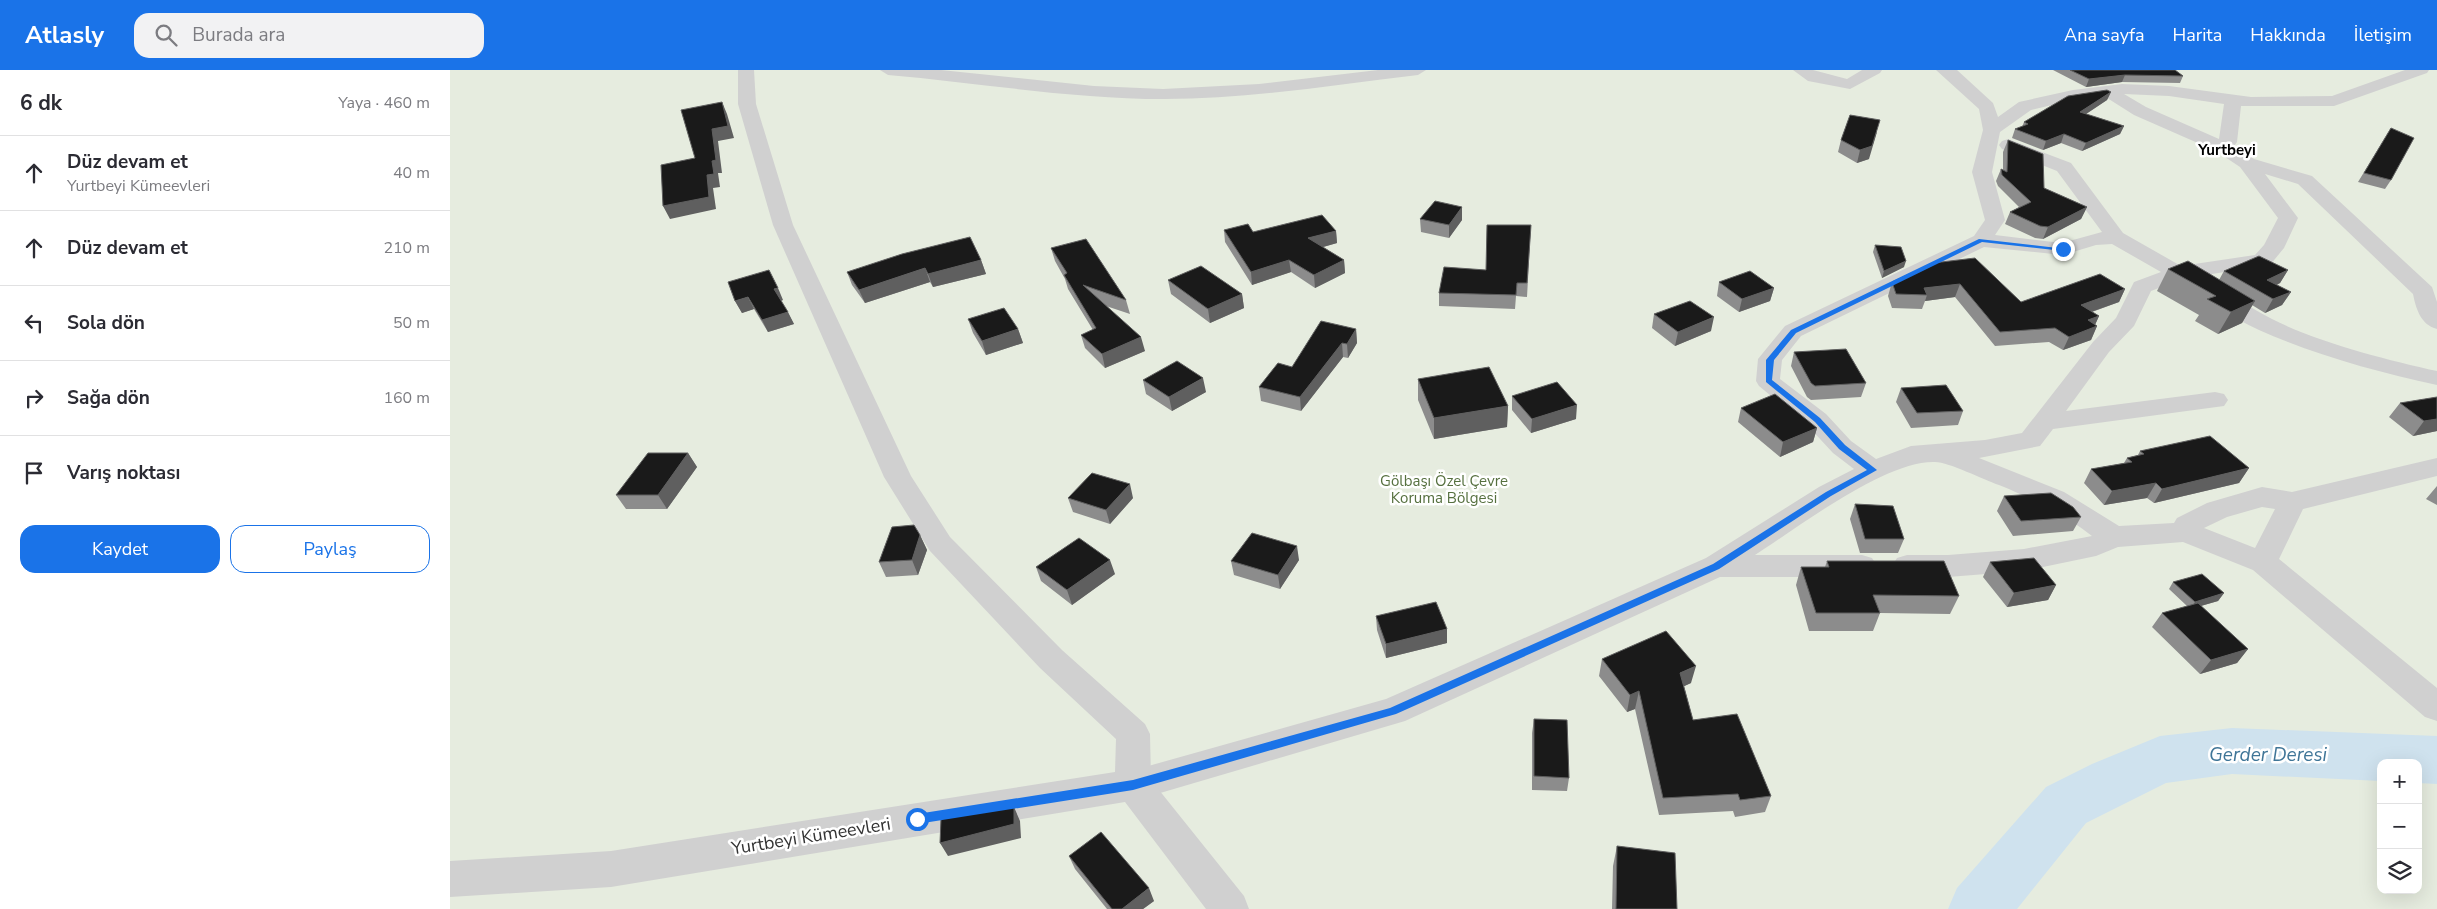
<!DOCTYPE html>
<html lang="tr">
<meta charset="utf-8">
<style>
:root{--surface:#fff;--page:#f2f2f3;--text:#2b2b33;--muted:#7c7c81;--line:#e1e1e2;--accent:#1a73e8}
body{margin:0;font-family:"Nunito Sans",sans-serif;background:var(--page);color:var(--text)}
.controls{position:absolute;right:15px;bottom:15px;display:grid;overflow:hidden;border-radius:10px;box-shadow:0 5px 20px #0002}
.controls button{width:45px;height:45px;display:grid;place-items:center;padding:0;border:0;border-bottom:1px solid var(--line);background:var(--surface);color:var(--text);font:25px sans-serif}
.stop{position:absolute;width:15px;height:15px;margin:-11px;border:4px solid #1a73e8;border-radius:50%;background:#fff}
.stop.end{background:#1a73e8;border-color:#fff;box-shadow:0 1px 5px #0008}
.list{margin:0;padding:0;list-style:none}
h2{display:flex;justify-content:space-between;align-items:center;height:65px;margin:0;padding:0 20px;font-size:21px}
h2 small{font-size:16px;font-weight:400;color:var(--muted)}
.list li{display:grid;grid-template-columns:32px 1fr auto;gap:15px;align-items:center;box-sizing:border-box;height:75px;padding:0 20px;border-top:1px solid var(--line)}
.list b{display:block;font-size:19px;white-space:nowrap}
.list p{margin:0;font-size:16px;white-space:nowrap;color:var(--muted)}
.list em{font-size:16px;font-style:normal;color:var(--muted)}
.actions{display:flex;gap:10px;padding:15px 20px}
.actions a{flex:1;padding:11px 0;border:1px solid var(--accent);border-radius:15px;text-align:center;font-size:18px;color:var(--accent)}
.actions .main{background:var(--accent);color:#fff}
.icon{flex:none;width:28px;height:28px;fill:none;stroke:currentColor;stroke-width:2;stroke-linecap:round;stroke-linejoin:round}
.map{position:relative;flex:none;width:1987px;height:839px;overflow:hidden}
header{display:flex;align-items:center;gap:30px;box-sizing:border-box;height:70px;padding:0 25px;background:var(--accent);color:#fff}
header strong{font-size:24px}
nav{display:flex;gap:28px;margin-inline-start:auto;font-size:18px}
.search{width:350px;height:45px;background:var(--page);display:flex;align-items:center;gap:12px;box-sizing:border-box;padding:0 18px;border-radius:15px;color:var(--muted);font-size:19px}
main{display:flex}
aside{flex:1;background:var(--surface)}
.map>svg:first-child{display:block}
.green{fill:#e6ecdf;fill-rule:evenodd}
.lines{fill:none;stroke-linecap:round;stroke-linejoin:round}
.river{fill:#cfe2ee;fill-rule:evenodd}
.minor{fill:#d0d0d0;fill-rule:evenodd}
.tertiary{fill:#d0d0d0;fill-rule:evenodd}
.wall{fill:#8c8c8c}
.shaded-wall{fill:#5f5f5f}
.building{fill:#1a1a1a;stroke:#5f5f5f}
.route{fill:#1a73e8}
.labels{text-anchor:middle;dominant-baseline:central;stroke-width:5;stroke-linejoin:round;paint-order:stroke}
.far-quarter-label{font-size:15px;font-weight:bold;fill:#000;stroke:#fff}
.park-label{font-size:15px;fill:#56703f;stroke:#fff}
.near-street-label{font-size:18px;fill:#333;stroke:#fff}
.near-water-label{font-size:19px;font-style:italic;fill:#3f7597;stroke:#fff}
</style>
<header>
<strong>Atlasly</strong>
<div class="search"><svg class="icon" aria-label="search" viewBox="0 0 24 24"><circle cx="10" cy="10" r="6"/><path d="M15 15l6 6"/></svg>Burada ara</div>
<nav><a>Ana sayfa</a><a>Harita</a><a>Hakkında</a><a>İletişim</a></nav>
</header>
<main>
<aside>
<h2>6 dk<small>Yaya · 460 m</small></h2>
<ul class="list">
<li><svg class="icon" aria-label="ahead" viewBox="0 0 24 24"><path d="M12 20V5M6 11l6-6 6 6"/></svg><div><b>Düz devam et</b><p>Yurtbeyi Kümeevleri</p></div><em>40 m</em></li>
<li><svg class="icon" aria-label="ahead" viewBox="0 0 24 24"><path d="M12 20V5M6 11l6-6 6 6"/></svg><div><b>Düz devam et</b></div><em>210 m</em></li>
<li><svg class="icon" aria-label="left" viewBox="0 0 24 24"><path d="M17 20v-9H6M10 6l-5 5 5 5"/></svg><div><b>Sola dön</b></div><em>50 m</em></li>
<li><svg class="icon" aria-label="right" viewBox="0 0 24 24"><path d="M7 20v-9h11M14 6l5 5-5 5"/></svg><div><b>Sağa dön</b></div><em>160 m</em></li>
<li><svg class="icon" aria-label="arrive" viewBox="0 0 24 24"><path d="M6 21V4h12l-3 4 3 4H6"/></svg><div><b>Varış noktası</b></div></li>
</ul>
<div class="actions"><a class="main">Kaydet</a><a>Paylaş</a></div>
</aside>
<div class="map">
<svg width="1987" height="839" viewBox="0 0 1987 839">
<rect width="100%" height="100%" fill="#fff"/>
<path class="green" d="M0,0H1987V839H0ZM1931,693H1968V820H1931Z"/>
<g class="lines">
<path class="river" d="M1782,658L1987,666V714L1968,713V693H1931V711L1782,704L1716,713L1636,753L1567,839H1498L1507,818L1596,717L1642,694L1710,666Z"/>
<path class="minor" d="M430,0H491L644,16L713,19L809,14L928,0H976L968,5C884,15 800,29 714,29C622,29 530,13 438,5Z
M1343,0H1363L1397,9L1412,0H1432L1430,3L1400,19L1358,11Z
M1486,0H1507L1543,33L1548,47L1569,32L1623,20L1672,14L1719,16L1801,27L1882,26L1955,0H1979L1977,3L1884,36H1791L1787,72L1784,76L1804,89L1862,106L1982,217L1987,232V259C1971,255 1966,239 1963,224L1848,114L1815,104L1848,148L1834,178L1820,195L1749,206C1773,220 1797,236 1822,249C1867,272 1937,290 1987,301V315C1927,302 1865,285 1809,260C1780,247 1753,227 1727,211L1701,221L1684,256L1659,282L1616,341L1765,322L1774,324L1778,330L1774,336L1603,359L1590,376L1529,388L1614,422L1669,456L1724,453L1727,448L1757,433L1812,417L1842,422L1987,388V406L1853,439L1829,489L1987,618V651L1975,647L1803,500L1733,472L1668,477L1646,486L1574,501L1498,507H1457L1447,504L1442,496L1447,488L1457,485H1498L1574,479L1642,466C1614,444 1581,428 1549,415C1534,410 1499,392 1485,392C1436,390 1347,458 1305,485H1412L1422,488L1427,496L1422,504L1412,507H1270L955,651L683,731L670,726L665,715L670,704L936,629L1256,488L1369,417L1404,399L1383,383L1358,356L1309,316L1306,311L1308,289L1335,256L1524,166L1535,150L1522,102L1533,60L1529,39ZM1674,24L1719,26L1774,34L1769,69L1696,37ZM1654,26L1684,45L1766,81L1790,97L1828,148L1814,175L1805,185L1731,196L1673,163L1621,93L1558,69L1552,71L1549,75L1552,79L1607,101L1652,162L1612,173L1545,165L1555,150L1542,102L1550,62L1581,40L1623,30ZM1662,174L1711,202L1684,212L1666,248L1643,272L1572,363L1535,370L1461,376L1426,389L1401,371L1376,344L1330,309L1332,290L1351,266L1534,177L1613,185L1646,175ZM1812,437L1825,439L1805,478L1754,458L1777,447Z"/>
<path class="tertiary" d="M288,0H304L306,34L343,155L461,406L500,467L612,580L695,654L700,664L701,710L794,826L799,839H756L675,732L161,817L0,827V791L161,781L665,702L666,669L590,598L480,481L434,407L323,155L288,34Z"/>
</g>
<path class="wall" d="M1603,0H1725L1733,6L1730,13L1672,12L1636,17Z
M1661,22L1657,30L1636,44L1674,56L1670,64L1632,81L1611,73L1593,80L1562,68L1565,59L1572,57L1574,52Z
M1400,45L1419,89L1407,93L1388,82L1391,70Z
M1941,58V110L1935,119L1908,112Z
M1558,70L1594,118L1637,137L1631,149L1593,169L1585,168L1555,154L1560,142L1569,137L1548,116L1546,111L1551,99L1553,100V82Z
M1012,137V150L999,168L971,162L970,149Z
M1081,155L1077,227L1066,226L1065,239L989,236V223L1036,200Z
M774,160L803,162L886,161L887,173L873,177L894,190L895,203L865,218L841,202L802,215L775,172Z
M1425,175L1454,197L1432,208L1423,182Z
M601,178L676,230L680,244L656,236L695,281L655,298L635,278L631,265L643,260L618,219L615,209L605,191Z
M531,190L536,204L483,217L480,212L415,233L402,215L397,202Z
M1483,193L1571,232L1675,219L1669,232L1642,242L1649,246L1645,255L1647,256L1641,270L1613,280L1599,272L1545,276L1505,227L1475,231L1472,239L1442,238L1438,226L1442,212Z
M1718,199L1769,210L1774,201L1838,200L1830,213L1827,215L1841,222L1832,235L1815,243L1802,235L1792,253L1768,264L1745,251L1749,245L1707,221Z
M718,210L792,224L794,238L760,253L721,224Z
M1269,212L1324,218L1320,231L1289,242L1267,226Z
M333,230L331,231L344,254L318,262L304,239L292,243L285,231Z
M1204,244L1261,261L1225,276L1202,258Z
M518,249L568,259L573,273L536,285L523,263Z
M906,259L907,273L898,288L893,287L851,341L811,331L809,317L842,297Z
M1344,282L1416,313L1411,327L1361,330L1357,327L1341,296Z
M968,309L1058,336L1057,357L984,369L968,330Z
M693,310L756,322L722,341L696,324Z
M1451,318L1513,341L1508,355L1461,358L1446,332Z
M1062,326L1126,349L1081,363L1062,340Z
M1987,327V361L1963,366L1939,347L1950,333Z
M1291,338L1367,358L1363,372L1330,387L1288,352Z
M1690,381L1799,398L1789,413L1704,433L1697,428L1654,435L1634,413L1641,399L1674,393L1677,388L1688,385Z
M238,383L247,397L217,439H176L166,425Z
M1987,416V435L1976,429Z
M1554,426L1631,447L1623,461L1563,466L1547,441Z
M618,428H683L660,454L623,442Z
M1405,434L1454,469L1448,483H1410L1400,449Z
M470,465L477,480L468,505L436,507L429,492Z
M849,490L830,519L784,505L781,491Z
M1377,491L1509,526L1500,544L1430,543L1423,561H1359L1346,515L1351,497H1375Z
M1540,492L1606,515L1598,530L1557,537L1533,507Z
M586,497L665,504L622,535L591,511Z
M1723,512L1774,523L1768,531L1751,536L1798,579L1787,593L1750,604L1702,557L1712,543L1737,536L1719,519Z
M926,546L997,559V573L936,588L927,560Z
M1152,589L1241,613L1234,616L1243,650L1321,726L1315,742L1285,747L1283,741L1209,745L1185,639L1177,642L1149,606Z
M1084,649L1119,708L1117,721L1082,720V663Z
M1167,776L1227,839H1162L1163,796Z
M619,786L704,831L693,839H657L625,799Z"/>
<path class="shaded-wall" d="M1675,5L1672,12L1636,17L1639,9Z
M1661,22L1657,30L1627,50L1630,42Z
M272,32L277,44L284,68L268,71L272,103H268L270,117L263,118L266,139L220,149L213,136L257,105L262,91V59Z
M1674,56L1670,64L1632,81L1636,73Z
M1427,62L1419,89L1407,93L1410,80Z
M1614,64L1611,73L1593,80L1596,71Z
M1012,137V150L999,168V155Z
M1637,137L1631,149L1593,169L1598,157Z
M886,161L887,173L859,181L858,168Z
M531,190L536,204L483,217L478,204Z
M839,190L841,202L802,215L801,202Z
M894,190L895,203L865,218L864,205Z
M1456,191L1454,197L1432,208L1434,201Z
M475,198L480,212L415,233L409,220Z
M1838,200L1830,213L1811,222L1817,210Z
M1510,214L1505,227L1475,231L1477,225L1474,218Z
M328,218L333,230L329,231L324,219Z
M1324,218L1320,231L1289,242L1292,229Z
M1675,219L1669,232L1624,248L1631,235Z
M1841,222L1832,235L1815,243L1823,229Z
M792,224L794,238L760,253L758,239Z
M298,227L304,239L292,243L285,231Z
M1805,231L1792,253L1768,264L1781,242Z
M338,242L344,254L318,262L312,250Z
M1649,246L1644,257L1647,256L1641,270L1613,280L1619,267L1638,250Z
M1264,247L1261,261L1225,276L1228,262Z
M568,259L573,273L536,285L532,271Z
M906,259L907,273L898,288L897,274Z
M691,267L695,281L655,298L652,284Z
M892,273L893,287L851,341L850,327Z
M753,308L756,322L722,341L719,327Z
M1127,335L1126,349L1081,363L1082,349Z
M1058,336L1057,357L984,369V348Z
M1987,349V361L1963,366L1974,351Z
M1367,358L1363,372L1330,387L1333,372Z
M238,383L247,397L217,439L208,425Z
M1799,398L1789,413L1704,433L1712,419Z
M1706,413L1697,428L1654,435L1662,421Z
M680,414L683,428L660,454L656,440Z
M470,465L477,480L468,505L462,490Z
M847,476L849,490L830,519L828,505Z
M660,490L665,504L622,535L617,520Z
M1606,515L1598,530L1557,537L1564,523Z
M1774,523L1768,531L1740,539L1745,532Z
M997,559V573L936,588V574Z
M1798,579L1787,593L1750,604L1761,590Z
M1246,596L1241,613L1226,620L1230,603Z
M1189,621L1185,639L1177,642L1180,625Z
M564,737L570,751L571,768L498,786L490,773Z
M699,818L704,831L693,839H672Z"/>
<path class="building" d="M1620,0H1725L1733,6L1675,5L1639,9Z
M1657,20L1661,22L1630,42L1674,56L1636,73L1614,64L1596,71L1565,59L1578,54L1574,52L1618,26Z
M272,32L278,56L262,59L266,90L262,91L264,104L257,105L259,127L213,136L211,95L245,88L231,40Z
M1400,45L1430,50L1422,76L1410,80L1391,70Z
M1941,58L1964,68L1941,110L1914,103Z
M1558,70L1593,84L1594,118L1637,137L1598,157L1590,156L1560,142L1581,132L1552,105L1551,99L1557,102Z
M985,131L1012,137L999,155L970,149Z
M872,145L886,161L858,168L894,190L864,205L839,190L801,202L774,160L798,154L803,162Z
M1037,155H1081L1077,213H1067L1066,225L989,223L994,197L1036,200Z
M520,167L531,190L478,204L475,198L409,220L397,202L452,184Z
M636,169L676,230L633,215L691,267L652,284L631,265L646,258L614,205L617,203L601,178Z
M1425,175L1451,177L1456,191L1434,201Z
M1809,186L1838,200L1817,210L1841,222L1823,229L1774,201Z
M1525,188L1571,232L1650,204L1675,219L1631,235L1649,246L1638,250L1647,256L1619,267L1605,258L1550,262L1510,214L1474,218L1477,225L1446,224L1442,212L1483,193Z
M1738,191L1805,231L1781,242L1757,229L1766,226L1718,199Z
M751,196L792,224L758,239L718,210Z
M319,200L328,218L324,219L338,242L312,250L298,227L285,231L278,212Z
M1300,201L1324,218L1292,229L1269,212Z
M1240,231L1264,247L1228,262L1204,244Z
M554,238L568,259L532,271L518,249Z
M871,251L906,259L897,274L892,273L850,327L809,317L828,293L842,297Z
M1396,279L1416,313L1365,316L1361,313L1344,282Z
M727,291L753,308L719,327L693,310Z
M1039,297L1058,336L984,348L968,309Z
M1107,312L1127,335L1082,349L1062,326Z
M1496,315L1513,341L1467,343L1451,318Z
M1325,324L1367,358L1333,372L1291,338Z
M1987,327V349L1974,351L1950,333Z
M1760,366L1799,398L1712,419L1706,413L1662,421L1641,399L1682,392L1677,388L1694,384L1690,381Z
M198,383H238L208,425H166Z
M642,403L680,414L656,440L618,428Z
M1601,423L1623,437L1631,447L1571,451L1554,426Z
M1405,434L1443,436L1454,469H1415Z
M464,455L470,465L462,490L429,492L442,457Z
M802,463L847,476L828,505L781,491Z
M629,468L660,490L617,520L586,497Z
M1584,488L1606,515L1564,523L1540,492Z
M1377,491H1494L1509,526L1423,525L1430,543H1366L1351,497H1379Z
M1752,504L1774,523L1745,532L1723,512Z
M986,532L997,559L936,574L926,546Z
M1748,533L1798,579L1761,590L1712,543Z
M1216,561L1246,596L1230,603L1243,650L1287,644L1321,726L1290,730L1288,724L1213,728L1189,621L1180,625L1152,589Z
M1084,649L1117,650L1119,708L1084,706Z
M564,737V754L490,773L491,749Z
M651,762L699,818L672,839H662L619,786Z
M1167,776L1225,783L1227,839H1166Z"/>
<path class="route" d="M1529,169L1616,179L1613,181L1532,172L1346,263L1324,290L1322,310L1370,348L1395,375L1427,400L1381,426L1269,499L946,644L683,720L467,754L463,753V746L467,744L683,710L940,638L1263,494L1376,422L1417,400L1389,379L1365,352L1316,312V290L1341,260Z"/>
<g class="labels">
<g class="far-quarter-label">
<text x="1777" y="80">Yurtbeyi</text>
</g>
<g class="park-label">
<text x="994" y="411">Gölbaşı Özel Çevre<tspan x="994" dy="17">Koruma Bölgesi</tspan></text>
</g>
<g class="near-street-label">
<text transform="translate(361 766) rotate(-9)">Yurtbeyi Kümeevleri</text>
</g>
<g class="near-water-label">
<text x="1818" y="685">Gerder Deresi</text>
</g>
</g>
</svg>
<div class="controls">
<button>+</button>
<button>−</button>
<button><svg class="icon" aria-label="layers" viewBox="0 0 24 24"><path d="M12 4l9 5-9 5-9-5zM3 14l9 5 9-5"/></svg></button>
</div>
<div class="stop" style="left:467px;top:749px"></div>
<div class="stop end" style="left:1613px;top:179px"></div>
</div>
</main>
